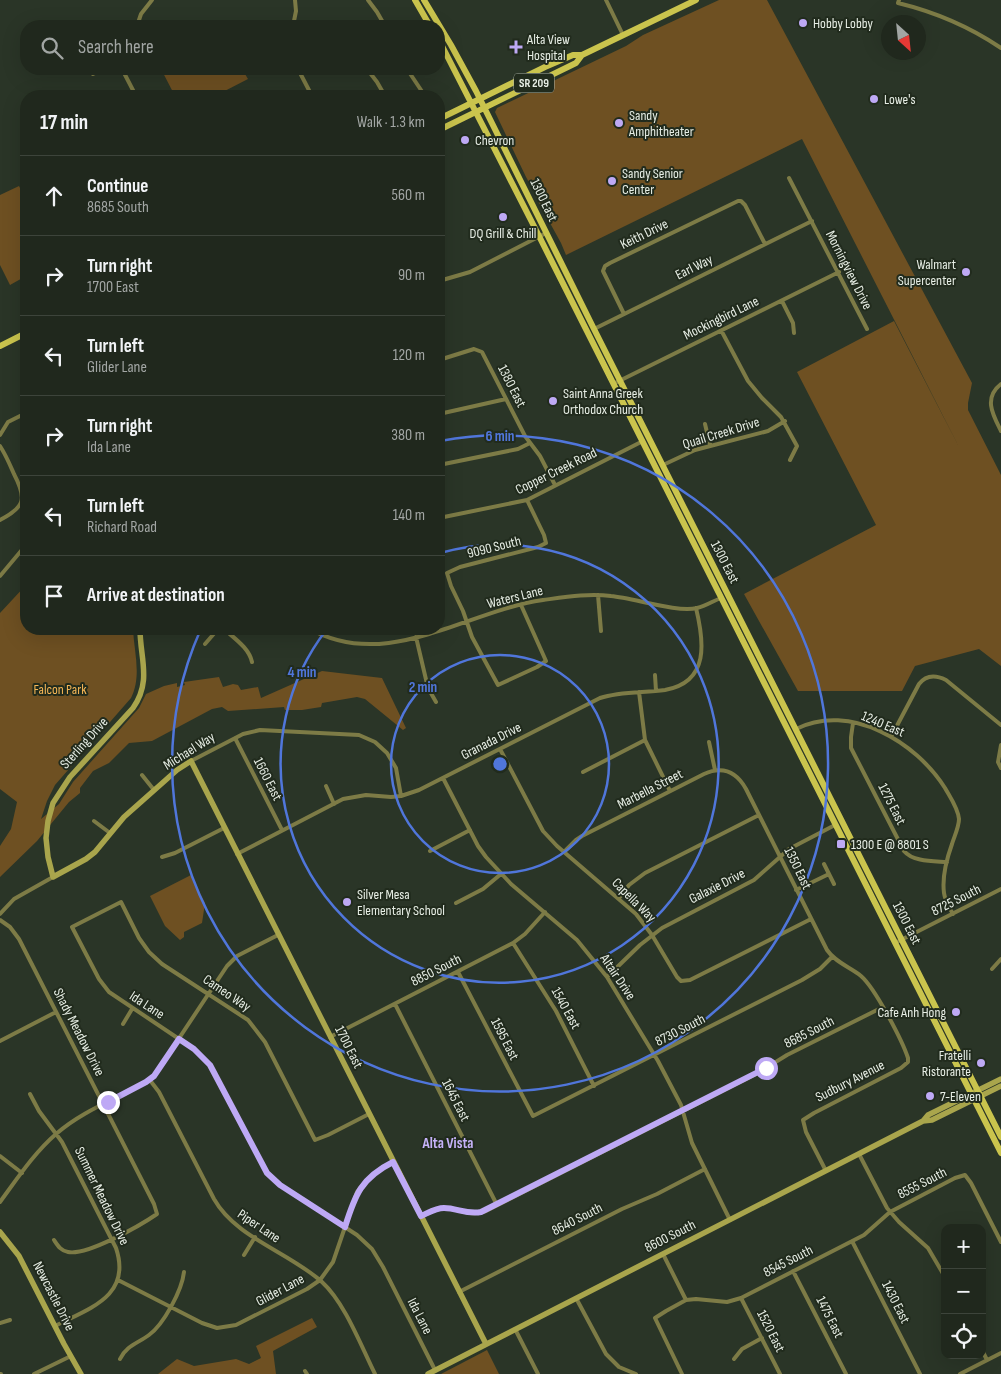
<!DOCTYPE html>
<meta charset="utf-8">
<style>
:root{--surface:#20281d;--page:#283026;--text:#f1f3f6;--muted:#a2a6a4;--line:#3d443b}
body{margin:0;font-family:"Sofia Sans Condensed",sans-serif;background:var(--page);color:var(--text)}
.controls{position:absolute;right:15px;bottom:15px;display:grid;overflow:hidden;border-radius:10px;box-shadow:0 5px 20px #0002}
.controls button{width:45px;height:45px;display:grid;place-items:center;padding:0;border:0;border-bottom:1px solid var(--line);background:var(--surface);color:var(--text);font:25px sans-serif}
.compass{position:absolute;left:881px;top:15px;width:45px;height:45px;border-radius:50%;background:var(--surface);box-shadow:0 5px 20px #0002;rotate:153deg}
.stop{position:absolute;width:15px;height:15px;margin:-11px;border:4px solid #bea9f5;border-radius:50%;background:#fff}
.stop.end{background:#bea9f5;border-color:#fff;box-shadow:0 1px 5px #0008}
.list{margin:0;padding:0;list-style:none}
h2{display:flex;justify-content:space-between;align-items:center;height:65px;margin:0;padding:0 20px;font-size:21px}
h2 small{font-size:16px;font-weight:400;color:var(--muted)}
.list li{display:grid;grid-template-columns:32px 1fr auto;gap:15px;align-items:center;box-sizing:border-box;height:80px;padding:0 20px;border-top:1px solid var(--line)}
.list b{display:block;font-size:19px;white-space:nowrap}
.list p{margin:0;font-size:16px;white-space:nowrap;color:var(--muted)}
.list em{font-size:16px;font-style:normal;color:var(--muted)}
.icon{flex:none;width:28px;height:28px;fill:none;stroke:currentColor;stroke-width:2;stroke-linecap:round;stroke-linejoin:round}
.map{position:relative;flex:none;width:1001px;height:1374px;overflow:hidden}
.search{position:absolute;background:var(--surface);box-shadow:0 5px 20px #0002;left:20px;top:20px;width:425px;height:55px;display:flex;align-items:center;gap:12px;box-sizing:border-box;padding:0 18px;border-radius:20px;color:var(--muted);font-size:19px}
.panel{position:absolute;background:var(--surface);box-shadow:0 5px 20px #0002;left:20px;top:90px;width:425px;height:545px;border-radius:20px}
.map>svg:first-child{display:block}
.green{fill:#6e5022}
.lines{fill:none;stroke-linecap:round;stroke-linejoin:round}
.street{stroke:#7d7b46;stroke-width:4}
.secondary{stroke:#a9a54c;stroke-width:5.5}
.primary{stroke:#cac44d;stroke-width:6}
.route{stroke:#bea9f5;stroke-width:6}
.ring{fill:none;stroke:#5076db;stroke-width:2.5}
.poi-dot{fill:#bea9f5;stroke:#212b1d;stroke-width:2}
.labels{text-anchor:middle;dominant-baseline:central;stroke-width:4;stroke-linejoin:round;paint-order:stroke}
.shield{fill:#212b1d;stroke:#acb4a9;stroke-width:1}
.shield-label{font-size:12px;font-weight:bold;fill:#e7eee5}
.poi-label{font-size:14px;fill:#e7eee5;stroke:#212b1d;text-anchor:start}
.street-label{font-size:14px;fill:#e7eee5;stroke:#212b1d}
.park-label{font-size:14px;fill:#f7b757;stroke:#212b1d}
.neighbourhood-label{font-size:15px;font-weight:bold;fill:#c5b2f8;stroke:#212b1d}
.centre{fill:#5076db;stroke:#212b1d;stroke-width:2.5}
.ring-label{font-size:15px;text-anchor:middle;font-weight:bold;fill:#5076db;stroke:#212b1d;stroke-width:4;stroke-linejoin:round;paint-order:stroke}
</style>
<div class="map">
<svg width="1001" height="1374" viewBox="0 0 1001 1374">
<rect width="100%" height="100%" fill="#2a3527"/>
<path class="green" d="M719,0H767L972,383L968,403V410L1001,475V666L979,649L915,666L902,691H798L744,594L876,525L797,372L894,321L961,451L802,139L566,255L561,243L539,203L535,193L526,177L495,112L497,108L626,46L643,35Z
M161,69H242L248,79L215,96H175Z
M19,186L26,200V276L10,285L0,265V195Z
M26,585V629H133C134,652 142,676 131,698L55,785L47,801L41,819L59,804L73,782L139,708L146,694L164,686L177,683V687L185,685L184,682L219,677L223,687L233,684L238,685L241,690L258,687L261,698L322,671L382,678L406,728L403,730L365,699L357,697L322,703L321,707L302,710H285L284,707L228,711L222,707L212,709L152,741L129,743L109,763L93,771L80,788V793L69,802L37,841L0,877V846L11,829L17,802L0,789V613Z
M191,875L205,903L202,923L184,932V937L180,940L165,926L150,896Z
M312,1318L317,1327L273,1351L276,1374H158L177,1359L194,1366L236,1359L249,1364L261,1358L256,1346Z
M487,1350L499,1374H441Z"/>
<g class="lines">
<path class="street" d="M368,0L377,12L385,26
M606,0L623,35
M899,0L898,3C935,12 970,27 1001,48
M137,26L141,14L152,0
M293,26L296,11L295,0
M122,69L136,96
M298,69L312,96
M367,69L377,82L385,96
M407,69L425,96
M93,74L103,69
M789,178L867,329
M439,265L442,281
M439,281L470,272L546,233
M782,301L793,323L794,333
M624,314L603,271L605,266L610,263L738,201H741L745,205L765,244
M594,329L812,221
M721,330L748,381L762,398L781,417L797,446L790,460
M439,360L474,349L482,352L525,436L540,456L555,485
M613,384L839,272
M1001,384C983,398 993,415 1001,431
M439,414L506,399
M705,424L710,445
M0,435L8,422L26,413
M0,446C6,455 10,465 14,474C27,499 25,507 0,520
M439,465L518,449L530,443
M663,465L695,450L768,431L785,421
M439,518L527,500L643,441
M0,576L26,545
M598,595L601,631
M521,605L546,661L537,667L498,685L472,637L463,611L451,586L447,573L460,567L538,547L546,543L544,535L527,500
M224,629C235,639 249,648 252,662
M310,629C387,672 466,611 543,600C565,597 589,593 611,596C634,598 677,613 697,608C706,606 713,601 721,598
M416,637L428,688L436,702
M205,644L218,629
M655,675L656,691
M639,692L645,740L670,791
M853,723L851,737V748L904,851C913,862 933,861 947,862
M796,729C850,702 916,742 945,788C950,797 958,808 959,819C959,827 954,837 952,844C947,858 942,878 944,893C945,901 949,907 953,914
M891,737L919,684C926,675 936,675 946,680L1001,725
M235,738L282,830
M709,742L715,770
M1001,745L998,762L1001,768
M500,749L543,831L557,846L636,914L652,935L677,977L681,981L690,980L811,919
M191,761L243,734L260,730L359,735L375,742L387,753L396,768L401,796
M583,772L645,740
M142,775L154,790
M443,778L478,846L486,857L511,884L577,940L607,977L658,1061L681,1105L692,1143L730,1220
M326,786L334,804
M94,821L110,833
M430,851L470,830
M564,852L576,840L582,836L704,774C722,766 736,771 746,789L827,950C836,963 850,967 861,976C875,988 902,1040 908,1058V1062L901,1068L814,1113L803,1120L806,1132L826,1171
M237,854L343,799L366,795L391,797L401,796L419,790L600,698C621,691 644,693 665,690C710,682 704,641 696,608
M162,857L175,853L224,828
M824,864L834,884
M796,890L829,874
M619,898L629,885L645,873L759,815
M456,903L483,889L501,874
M0,914L14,899L53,877
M0,920L10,927L19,939L154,1204L157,1214C141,1225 87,1256 68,1252C61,1251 58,1246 54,1240
M513,943L556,1011L594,1086
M895,943L1001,889
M992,969L1001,959
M458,972L533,1116L802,980L820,969L832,957
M607,977L640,945L662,928L754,880L789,849L835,825
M395,1004L497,1205
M123,1024L132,1009
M330,1037L513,943L525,934L545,912
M0,1041L56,1012
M149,1079L159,1092L214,1199C236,1238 289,1252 322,1282C345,1303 361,1346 375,1374
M30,1094L39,1111L62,1142L116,1248C132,1296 90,1308 55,1326
M369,1114L328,1135L315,1140L265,1042L248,1020L162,964L149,952L139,938L121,902L72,927L99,979L109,992L194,1049L210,1065L267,1173L280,1185L357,1235L372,1249L383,1267L435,1370
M859,1154L887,1208L899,1222L928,1248L945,1277
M0,1156L22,1173
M0,1202C17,1179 34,1153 56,1134C82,1111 116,1099 146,1082L154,1076L227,966L237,956L278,935
M421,1217C428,1213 435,1209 443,1208C460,1207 467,1218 486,1211L758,1073L787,1055L883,1007
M852,1241L920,1374
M663,1254L686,1300
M244,1255L255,1237
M793,1271L846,1374
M118,1280L202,1323L217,1328L236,1325L307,1289L320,1280L333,1262L357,1192C367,1178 378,1169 393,1162
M459,1292L622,1209L657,1194L705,1169
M576,1298L606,1354L619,1367L636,1374
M741,1298L780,1374
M0,1323L10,1320
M515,1329L538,1374
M982,1350L987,1360
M120,1359C126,1346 138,1343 149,1335C164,1324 182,1290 184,1272
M734,1359L742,1349L762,1338
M305,1371L307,1374
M0,1374H1
M34,1374L71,1356
M682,1374L655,1318L666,1311L686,1300L696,1299L727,1302L741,1298L864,1235L890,1212L955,1178L965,1175L971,1183L1001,1242
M960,1374L1001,1353"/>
<path class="secondary" d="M140,629C140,658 152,681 133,708L70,777L53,803L48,821L46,838L48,857L53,877L86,859L95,852L124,817L177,770L191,761L486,1344
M923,1121L932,1120L1001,1086
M0,1232L19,1256L64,1344L81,1374
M428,1374L923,1121L928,1115L1001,1079"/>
<path class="primary" d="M415,0L430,26
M424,0L451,45L476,91L594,329L1001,1137
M439,40L539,236L1001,1153
M439,119L545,67L573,55H582L696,0
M439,130L576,63L582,55
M0,346L26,333"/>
</g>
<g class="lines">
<path class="route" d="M108,1102L146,1082L154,1076L179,1039L194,1049L210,1065L267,1173L280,1185L345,1227C355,1195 361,1178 393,1162L421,1216C428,1213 436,1208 444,1208C457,1208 467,1215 481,1212L766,1068"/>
</g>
<g class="ring">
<circle cx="500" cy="764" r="109"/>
<path d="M440 553A219 219 0 1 1 327 629"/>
<path d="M440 441A328 328 0 1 1 200 631"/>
</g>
<g class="poi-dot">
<circle cx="803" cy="23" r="5"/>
<path d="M513.5 39.5h5v5h5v5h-5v5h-5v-5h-5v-5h5z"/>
<circle cx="874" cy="99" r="5"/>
<circle cx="619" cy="123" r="5"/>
<circle cx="465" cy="140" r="5"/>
<circle cx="612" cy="181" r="5"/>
<circle cx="503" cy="217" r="5"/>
<circle cx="966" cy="272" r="5"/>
<circle cx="553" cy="401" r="5"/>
<rect x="836" y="839" width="10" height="10" rx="2.5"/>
<circle cx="347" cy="902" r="5"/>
<circle cx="956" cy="1012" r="5"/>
<circle cx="981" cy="1063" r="5"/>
<circle cx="930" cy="1096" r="5"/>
</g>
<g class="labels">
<rect class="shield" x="514" y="73.5" width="40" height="19" rx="4"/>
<g class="shield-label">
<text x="534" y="83">SR 209</text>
</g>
<g class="poi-label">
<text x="813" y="23">Hobby Lobby</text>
<text x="527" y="39">Alta View<tspan x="527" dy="16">Hospital</tspan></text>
<text x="884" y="99">Lowe's</text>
<text x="629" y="115">Sandy<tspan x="629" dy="16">Amphitheater</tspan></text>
<text x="475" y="140">Chevron</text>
<text x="622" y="173">Sandy Senior<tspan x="622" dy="16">Center</tspan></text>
<text x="503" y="233" text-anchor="middle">DQ Grill &amp; Chill</text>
<text x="956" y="264" text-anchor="end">Walmart<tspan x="956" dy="16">Supercenter</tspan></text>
<text x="563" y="393">Saint Anna Greek<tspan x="563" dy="16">Orthodox Church</tspan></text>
<text x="851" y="844">1300 E @ 8801 S</text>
<text x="357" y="894">Silver Mesa<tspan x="357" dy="16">Elementary School</tspan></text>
<text x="946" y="1012" text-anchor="end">Cafe Anh Hong</text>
<text x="971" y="1055" text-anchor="end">Fratelli<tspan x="971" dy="16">Ristorante</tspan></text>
<text x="940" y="1096">7-Eleven</text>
</g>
<g class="street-label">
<text transform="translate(544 200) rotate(64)">1300 East</text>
<text transform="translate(644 234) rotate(-26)">Keith Drive</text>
<text transform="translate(694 267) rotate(-26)">Earl Way</text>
<text transform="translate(849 270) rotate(63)">Morningview Drive</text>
<text transform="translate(721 318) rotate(-26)">Mockingbird Lane</text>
<text transform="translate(512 386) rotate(63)">1380 East</text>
<text transform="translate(721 433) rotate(-17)">Quail Creek Drive</text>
<text transform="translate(556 471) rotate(-26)">Copper Creek Road</text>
<text transform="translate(494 547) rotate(-14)">9090 South</text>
<text transform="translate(725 562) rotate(63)">1300 East</text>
<text transform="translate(515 597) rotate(-14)">Waters Lane</text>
<text transform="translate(883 724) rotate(23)">1240 East</text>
<text transform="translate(491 741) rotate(-27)">Granada Drive</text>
<text transform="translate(84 743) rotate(-48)">Sterling Drive</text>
<text transform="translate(189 751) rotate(-32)">Michael Way</text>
<text transform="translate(268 779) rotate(63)">1660 East</text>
<text transform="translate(650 789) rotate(-27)">Marbella Street</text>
<text transform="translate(892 804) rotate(63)">1275 East</text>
<text transform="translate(798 868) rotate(64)">1350 East</text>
<text transform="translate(717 886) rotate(-27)">Galaxie Drive</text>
<text transform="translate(634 900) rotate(45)">Capella Way</text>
<text transform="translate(956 900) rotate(-27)">8725 South</text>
<text transform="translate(907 923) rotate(63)">1300 East</text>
<text transform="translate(436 970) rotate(-27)">8850 South</text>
<text transform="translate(618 977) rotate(56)">Altair Drive</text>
<text transform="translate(227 993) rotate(34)">Cameo Way</text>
<text transform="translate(147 1005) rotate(33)">Ida Lane</text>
<text transform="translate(566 1008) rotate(61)">1540 East</text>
<text transform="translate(680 1030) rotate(-27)">8730 South</text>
<text transform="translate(79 1032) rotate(63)">Shady Meadow Drive</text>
<text transform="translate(809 1032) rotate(-27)">8685 South</text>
<text transform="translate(505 1039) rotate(63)">1595 East</text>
<text transform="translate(349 1047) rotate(63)">1700 East</text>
<text transform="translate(850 1081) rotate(-27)">Sudbury Avenue</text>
<text transform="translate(456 1100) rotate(63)">1645 East</text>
<text transform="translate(922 1183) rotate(-27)">8555 South</text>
<text transform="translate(102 1196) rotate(64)">Summer Meadow Drive</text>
<text transform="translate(577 1219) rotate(-27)">8640 South</text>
<text transform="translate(259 1226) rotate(34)">Piper Lane</text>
<text transform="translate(670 1236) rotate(-27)">8600 South</text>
<text transform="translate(788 1261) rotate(-27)">8545 South</text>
<text transform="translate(280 1290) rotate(-28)">Glider Lane</text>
<text transform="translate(54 1296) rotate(63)">Newcastle Drive</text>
<text transform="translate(896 1302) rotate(63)">1430 East</text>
<text transform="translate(420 1316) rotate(63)">Ida Lane</text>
<text transform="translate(830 1317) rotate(63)">1475 East</text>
<text transform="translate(771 1331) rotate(63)">1520 East</text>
</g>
<g class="park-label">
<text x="60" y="689">Falcon Park</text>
</g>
<g class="neighbourhood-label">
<text x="448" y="1143">Alta Vista</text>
</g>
</g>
<circle cx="500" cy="764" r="8" class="centre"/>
<g class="ring-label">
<text x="500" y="441">6 min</text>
<text x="302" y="677">4 min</text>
<text x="423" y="692">2 min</text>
</g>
</svg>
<div class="controls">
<button>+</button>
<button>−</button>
<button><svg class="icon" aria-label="locate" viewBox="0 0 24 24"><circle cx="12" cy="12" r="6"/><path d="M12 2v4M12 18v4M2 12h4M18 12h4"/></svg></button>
</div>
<svg class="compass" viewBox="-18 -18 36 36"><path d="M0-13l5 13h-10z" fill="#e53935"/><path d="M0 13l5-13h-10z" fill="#a2a6a4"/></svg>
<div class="stop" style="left:766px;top:1068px"></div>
<div class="stop end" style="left:108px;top:1102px"></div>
<div class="search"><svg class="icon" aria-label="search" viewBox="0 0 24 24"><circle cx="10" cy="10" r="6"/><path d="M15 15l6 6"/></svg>Search here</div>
<section class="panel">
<h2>17 min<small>Walk · 1.3 km</small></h2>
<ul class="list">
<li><svg class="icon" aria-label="ahead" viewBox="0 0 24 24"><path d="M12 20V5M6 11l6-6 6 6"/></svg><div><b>Continue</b><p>8685 South</p></div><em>560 m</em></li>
<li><svg class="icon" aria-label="right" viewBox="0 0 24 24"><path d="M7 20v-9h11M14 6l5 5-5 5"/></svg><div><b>Turn right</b><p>1700 East</p></div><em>90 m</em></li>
<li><svg class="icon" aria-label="left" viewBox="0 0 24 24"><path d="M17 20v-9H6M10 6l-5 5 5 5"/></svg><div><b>Turn left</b><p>Glider Lane</p></div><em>120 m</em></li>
<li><svg class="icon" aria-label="right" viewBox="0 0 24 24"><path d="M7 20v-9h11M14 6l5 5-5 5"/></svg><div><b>Turn right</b><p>Ida Lane</p></div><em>380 m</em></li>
<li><svg class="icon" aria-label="left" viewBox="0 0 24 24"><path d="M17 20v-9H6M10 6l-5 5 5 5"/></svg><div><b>Turn left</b><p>Richard Road</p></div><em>140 m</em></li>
<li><svg class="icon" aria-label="arrive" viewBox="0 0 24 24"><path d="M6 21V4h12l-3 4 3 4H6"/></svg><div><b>Arrive at destination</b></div></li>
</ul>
</section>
</div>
